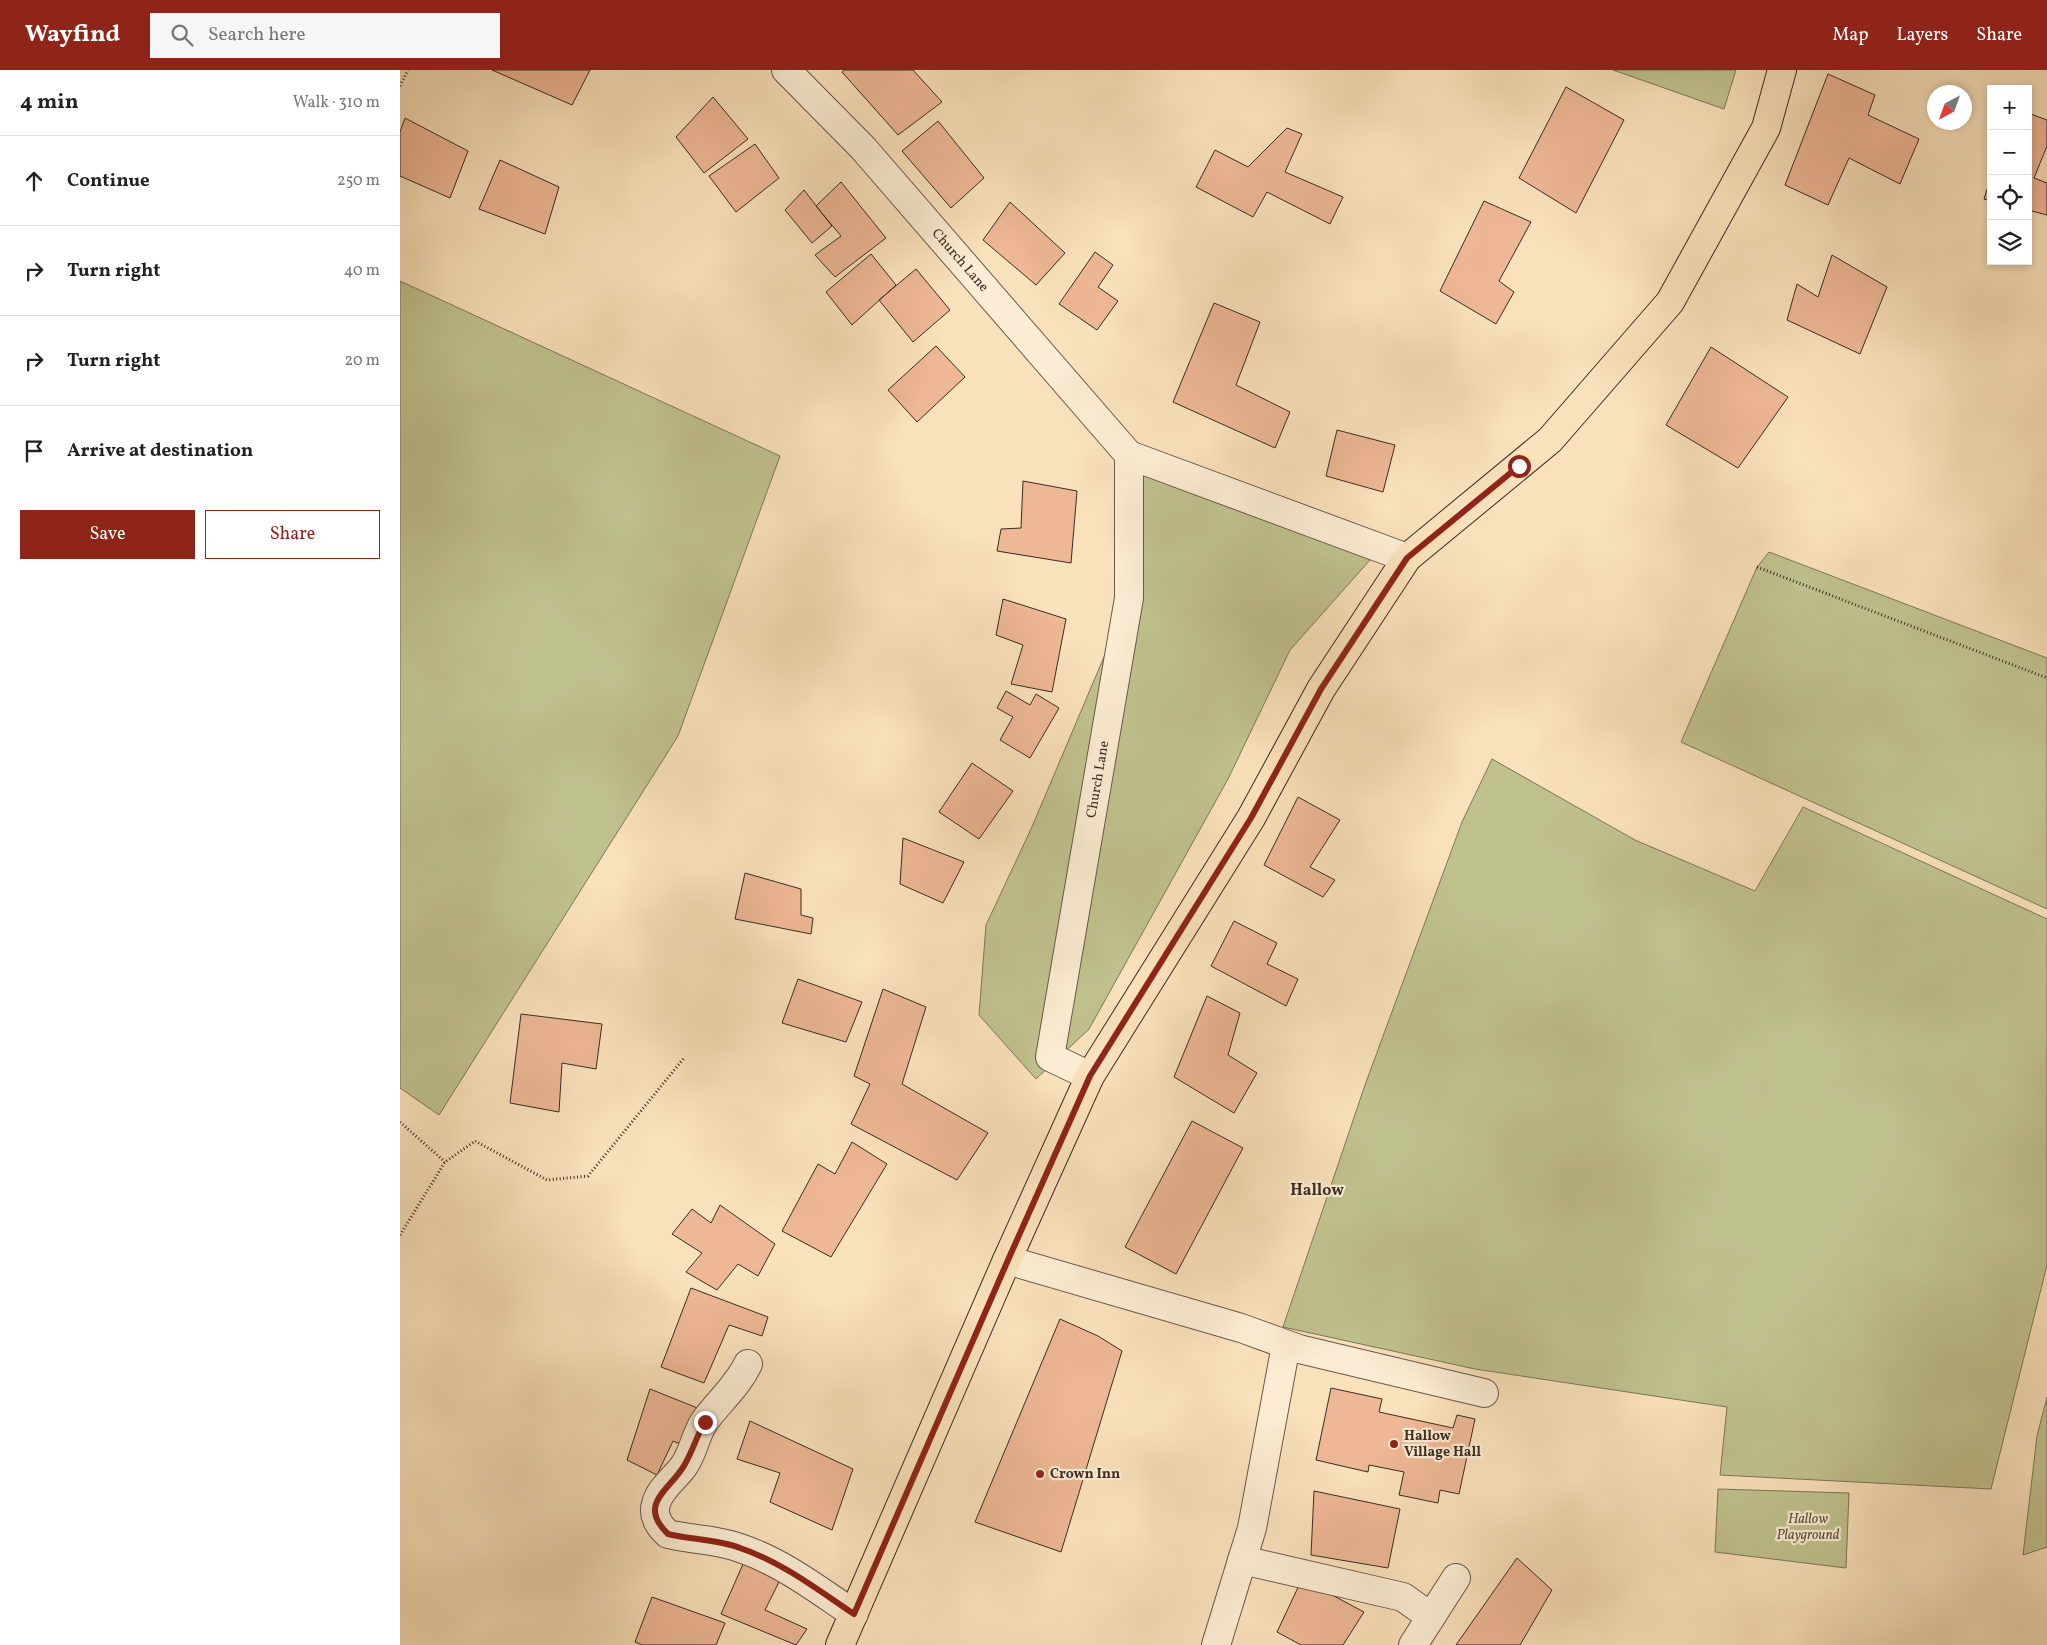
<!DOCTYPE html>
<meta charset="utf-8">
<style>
:root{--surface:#fff;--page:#f6f6f6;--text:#222;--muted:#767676;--line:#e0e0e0;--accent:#8f2418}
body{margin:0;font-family:Vollkorn,serif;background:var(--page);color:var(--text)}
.controls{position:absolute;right:15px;top:15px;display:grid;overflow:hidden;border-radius:0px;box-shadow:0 2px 8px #0003}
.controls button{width:45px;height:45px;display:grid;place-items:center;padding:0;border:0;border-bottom:1px solid var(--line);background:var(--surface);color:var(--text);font:25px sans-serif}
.compass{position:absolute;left:1527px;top:15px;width:45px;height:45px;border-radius:50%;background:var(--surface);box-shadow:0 2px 8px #0003;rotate:221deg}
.stop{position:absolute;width:15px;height:15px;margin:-11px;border:4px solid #8f2418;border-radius:50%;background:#fff}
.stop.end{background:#8f2418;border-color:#fff;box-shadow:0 1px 5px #0008}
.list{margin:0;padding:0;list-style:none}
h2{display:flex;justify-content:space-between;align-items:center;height:65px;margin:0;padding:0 20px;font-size:21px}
h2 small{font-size:16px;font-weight:400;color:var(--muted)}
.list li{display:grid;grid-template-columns:32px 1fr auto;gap:15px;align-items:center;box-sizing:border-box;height:90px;padding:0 20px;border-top:1px solid var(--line)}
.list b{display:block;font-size:19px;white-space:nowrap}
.list em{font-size:16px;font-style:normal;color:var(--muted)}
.actions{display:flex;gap:10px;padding:15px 20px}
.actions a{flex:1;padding:11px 0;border:1px solid var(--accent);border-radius:0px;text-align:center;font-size:18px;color:var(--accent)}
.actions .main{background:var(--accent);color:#fff}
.icon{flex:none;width:28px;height:28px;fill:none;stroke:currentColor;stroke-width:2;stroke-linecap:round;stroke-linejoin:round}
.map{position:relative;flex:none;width:1647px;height:1575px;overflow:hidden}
header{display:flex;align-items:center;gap:30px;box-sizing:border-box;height:70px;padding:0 25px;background:var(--accent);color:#fff}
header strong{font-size:24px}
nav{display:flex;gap:28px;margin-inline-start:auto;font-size:18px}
.search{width:350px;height:45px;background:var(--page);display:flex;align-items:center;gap:12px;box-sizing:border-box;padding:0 18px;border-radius:0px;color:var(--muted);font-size:19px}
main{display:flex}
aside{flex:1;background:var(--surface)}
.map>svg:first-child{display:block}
.green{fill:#c0c28e;stroke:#7d765a}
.building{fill:#eeb795;stroke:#3a2b25}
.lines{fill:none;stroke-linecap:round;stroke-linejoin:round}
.minor-casing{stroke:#6a584a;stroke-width:30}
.major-casing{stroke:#3a2b25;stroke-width:30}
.path{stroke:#3a2b25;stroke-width:3;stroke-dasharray:1 2.5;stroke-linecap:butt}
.minor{stroke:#fbecd3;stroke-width:28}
.major{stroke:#f9e1bb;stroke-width:28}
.route{stroke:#8f2418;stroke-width:6}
.poi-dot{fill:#8f2418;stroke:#fbecd3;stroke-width:2}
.labels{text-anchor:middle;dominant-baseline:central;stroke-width:4.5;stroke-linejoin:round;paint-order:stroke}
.street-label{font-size:14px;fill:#3a2b25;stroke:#fbecd3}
.poi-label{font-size:14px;font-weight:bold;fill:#3a2b25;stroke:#fbecd3;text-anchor:start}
.park-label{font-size:14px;font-style:italic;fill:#5c513f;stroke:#fbecd3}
.quarter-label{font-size:16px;font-weight:bold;fill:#3a2b25;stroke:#fbecd3}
</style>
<header>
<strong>Wayfind</strong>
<div class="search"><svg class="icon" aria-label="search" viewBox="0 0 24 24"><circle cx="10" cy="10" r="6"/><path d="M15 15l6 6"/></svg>Search here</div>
<nav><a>Map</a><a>Layers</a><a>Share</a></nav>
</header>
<main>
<aside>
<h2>4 min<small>Walk · 310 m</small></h2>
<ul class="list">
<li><svg class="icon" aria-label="ahead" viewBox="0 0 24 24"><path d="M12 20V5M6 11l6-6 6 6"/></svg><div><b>Continue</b></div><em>250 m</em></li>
<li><svg class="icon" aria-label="right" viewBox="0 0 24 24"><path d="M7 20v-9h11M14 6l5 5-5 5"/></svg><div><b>Turn right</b></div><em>40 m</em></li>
<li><svg class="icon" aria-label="right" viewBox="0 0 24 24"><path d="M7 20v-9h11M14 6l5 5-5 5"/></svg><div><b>Turn right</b></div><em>20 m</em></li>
<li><svg class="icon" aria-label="arrive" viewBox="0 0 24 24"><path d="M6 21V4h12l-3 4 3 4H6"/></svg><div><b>Arrive at destination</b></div></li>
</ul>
<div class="actions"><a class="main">Save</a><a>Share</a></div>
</aside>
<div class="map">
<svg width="1647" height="1575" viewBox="0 0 1647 1575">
<rect width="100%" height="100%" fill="#f9e1bb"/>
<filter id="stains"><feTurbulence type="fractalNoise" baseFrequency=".004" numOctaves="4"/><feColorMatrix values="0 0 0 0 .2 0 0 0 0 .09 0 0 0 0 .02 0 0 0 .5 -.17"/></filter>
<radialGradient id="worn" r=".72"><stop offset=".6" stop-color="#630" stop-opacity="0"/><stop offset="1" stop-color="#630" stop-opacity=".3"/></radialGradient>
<path class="green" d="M1213,0H1336L1324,39Z
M0,211L380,386L278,666L39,1045L0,1018Z
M729,385L970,490L890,580L828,709L689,959L636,1009L579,945L586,855L631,759L729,528Z
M1369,482L1647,588V839L1281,672L1357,497Z
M1092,689L1235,770L1355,821L1403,737L1647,849V1195L1591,1419L1320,1405L1327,1337L1075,1299L883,1257L965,1015L1062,752Z
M1647,1327V1477L1623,1485L1637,1366Z
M1318,1419L1449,1423L1446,1498L1315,1482Z"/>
<path class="building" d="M92,0H190L172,35Z
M444,0H513L542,32L498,65L442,2Z
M1428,4L1475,25L1468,45L1519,69L1500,114L1449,88L1428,135L1385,115Z
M1166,17L1224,50L1176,143L1119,108Z
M313,27L348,69L304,103L276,67Z
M1628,43L1647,50V76L1634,108L1647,113V145L1628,140Z
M5,48L68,81L50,128L0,106V62Z
M538,51L584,108L551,138L502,81Z
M887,58L902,64L885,102L943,127L930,154L867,122L853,147L796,117L815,80L848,97Z
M355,74L379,108L336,142L309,106Z
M100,90L159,117L145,164L79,139Z
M1591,107V131L1584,129Z
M441,112L486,168L435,207L415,185L441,166L416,136Z
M404,120L432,156L412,173L385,140Z
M1084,131L1131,152L1099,211L1114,222L1096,254L1040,221Z
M610,132L665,183L636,215L583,170Z
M695,182L713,195L698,217L718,231L697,260L659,234Z
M471,184L496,215L452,255L426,222Z
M1432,185L1487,217L1460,284L1387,250L1397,214L1418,227Z
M516,199L550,240L513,272L479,230Z
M814,233L860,252L836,315L890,342L875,378L773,332Z
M536,276L565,307L517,352L488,320Z
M1311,277L1388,327L1338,398L1266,355Z
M937,360L995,375L983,422L926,406Z
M623,411L677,421L671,493L597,481L601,459L621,458Z
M603,529L666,549L652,622L611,614L623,575L596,565Z
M606,621L630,635L636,624L659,638L630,688L600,670L613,647L597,638Z
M572,693L613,721L579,769L539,742Z
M898,727L940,750L910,797L935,810L923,827L864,795Z
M503,768L564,792L543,833L500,814Z
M345,803L401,819V845L413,848L411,864L335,849Z
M834,851L877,873L867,894L898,909L886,936L811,896Z
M398,909L462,932L446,972L382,953Z
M483,919L526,937L502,1014L588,1063L557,1110L451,1054L470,1014L454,1006Z
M807,926L840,943L828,985L857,1003L834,1043L774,1007Z
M121,944L202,954L196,999L162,993L159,1042L110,1033Z
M792,1051L843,1078L776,1204L725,1177Z
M452,1072L487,1094L431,1187L382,1161L418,1094L435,1104Z
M320,1135L375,1174L358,1206L338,1194L317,1220L286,1202L302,1183L272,1164L292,1139L311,1153Z
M291,1218L368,1247L362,1266L329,1255L304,1313L261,1297Z
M660,1249L698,1266L722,1281L661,1482L575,1452Z
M931,1318L982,1329L979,1342L1053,1358L1057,1345L1075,1349L1059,1424L1040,1420L1038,1433L999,1425L1004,1402L969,1395L968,1402L916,1390Z
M250,1319L300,1339L287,1377L273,1371L257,1405L227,1390Z
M350,1351L453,1399L432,1460L370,1432L380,1403L337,1389Z
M914,1421L1000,1439L988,1498L911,1485Z
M347,1485L383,1504L365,1540L407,1559L396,1575L321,1544Z
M1117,1488L1152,1520L1120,1575H1056Z
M902,1509L964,1542L943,1575H901L877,1562Z
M252,1527L325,1553L316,1575H242L235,1572Z"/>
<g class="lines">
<defs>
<g id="minor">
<path id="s1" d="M386,0L463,78L729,385L1007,488"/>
<path id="s2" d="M690,1006L650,987L729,528V385"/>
<path d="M607,1190L841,1258L899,1279L1084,1323"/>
<path d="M348,1294C337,1317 318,1332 304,1352C295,1366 293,1384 283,1397C274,1409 259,1420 256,1434C252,1446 260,1457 268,1464C292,1470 317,1469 340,1478C382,1492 418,1520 454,1544"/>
<path d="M842,1490L1003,1527L1031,1547"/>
<path d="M816,1575L852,1458L886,1275"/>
<path d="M1013,1575L1056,1508"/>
</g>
<path id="major" d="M440,1575L607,1190L690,1006L851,748L921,619L1007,488L1150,370L1270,232L1366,58L1382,0"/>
</defs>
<use href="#minor" class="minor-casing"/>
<use href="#major" class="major-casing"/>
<path class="path" d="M0,16L8,0
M1357,497L1647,608
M0,1052L45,1092
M0,1165L45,1092L75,1071L147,1110L188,1106L284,988"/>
<use href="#minor" class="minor"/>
<use href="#major" class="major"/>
</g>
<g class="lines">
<path class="route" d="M305,1352C297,1365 293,1380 285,1394C271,1420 236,1433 268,1464C292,1470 317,1469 340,1478C382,1492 418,1520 454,1544L608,1190L690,1006L851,748L921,619L1007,488L1119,396"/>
</g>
<g class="poi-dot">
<circle cx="994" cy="1374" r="5"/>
<circle cx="640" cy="1404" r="5"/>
</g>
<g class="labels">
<g class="street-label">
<text stroke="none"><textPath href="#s1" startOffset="258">Church Lane</textPath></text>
<text stroke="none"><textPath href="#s2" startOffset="326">Church Lane</textPath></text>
</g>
<g class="poi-label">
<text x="1004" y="1366">Hallow<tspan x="1004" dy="16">Village Hall</tspan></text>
<text x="650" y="1404">Crown Inn</text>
</g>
<g class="park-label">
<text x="1408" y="1449">Hallow<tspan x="1408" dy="16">Playground</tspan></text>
</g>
<g class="quarter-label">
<text x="917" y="1121">Hallow</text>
</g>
</g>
<rect width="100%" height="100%" filter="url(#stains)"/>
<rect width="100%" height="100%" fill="url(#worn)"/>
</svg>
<div class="controls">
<button>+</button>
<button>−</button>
<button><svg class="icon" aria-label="locate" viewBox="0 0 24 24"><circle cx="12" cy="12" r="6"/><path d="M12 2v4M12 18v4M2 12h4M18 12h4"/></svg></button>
<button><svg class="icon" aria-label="layers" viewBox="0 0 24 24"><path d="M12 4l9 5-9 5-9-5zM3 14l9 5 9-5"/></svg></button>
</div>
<svg class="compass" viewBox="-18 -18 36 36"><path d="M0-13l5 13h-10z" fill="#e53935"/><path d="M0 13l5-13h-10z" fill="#767676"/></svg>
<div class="stop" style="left:1119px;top:396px"></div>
<div class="stop end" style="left:305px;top:1352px"></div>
</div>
</main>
